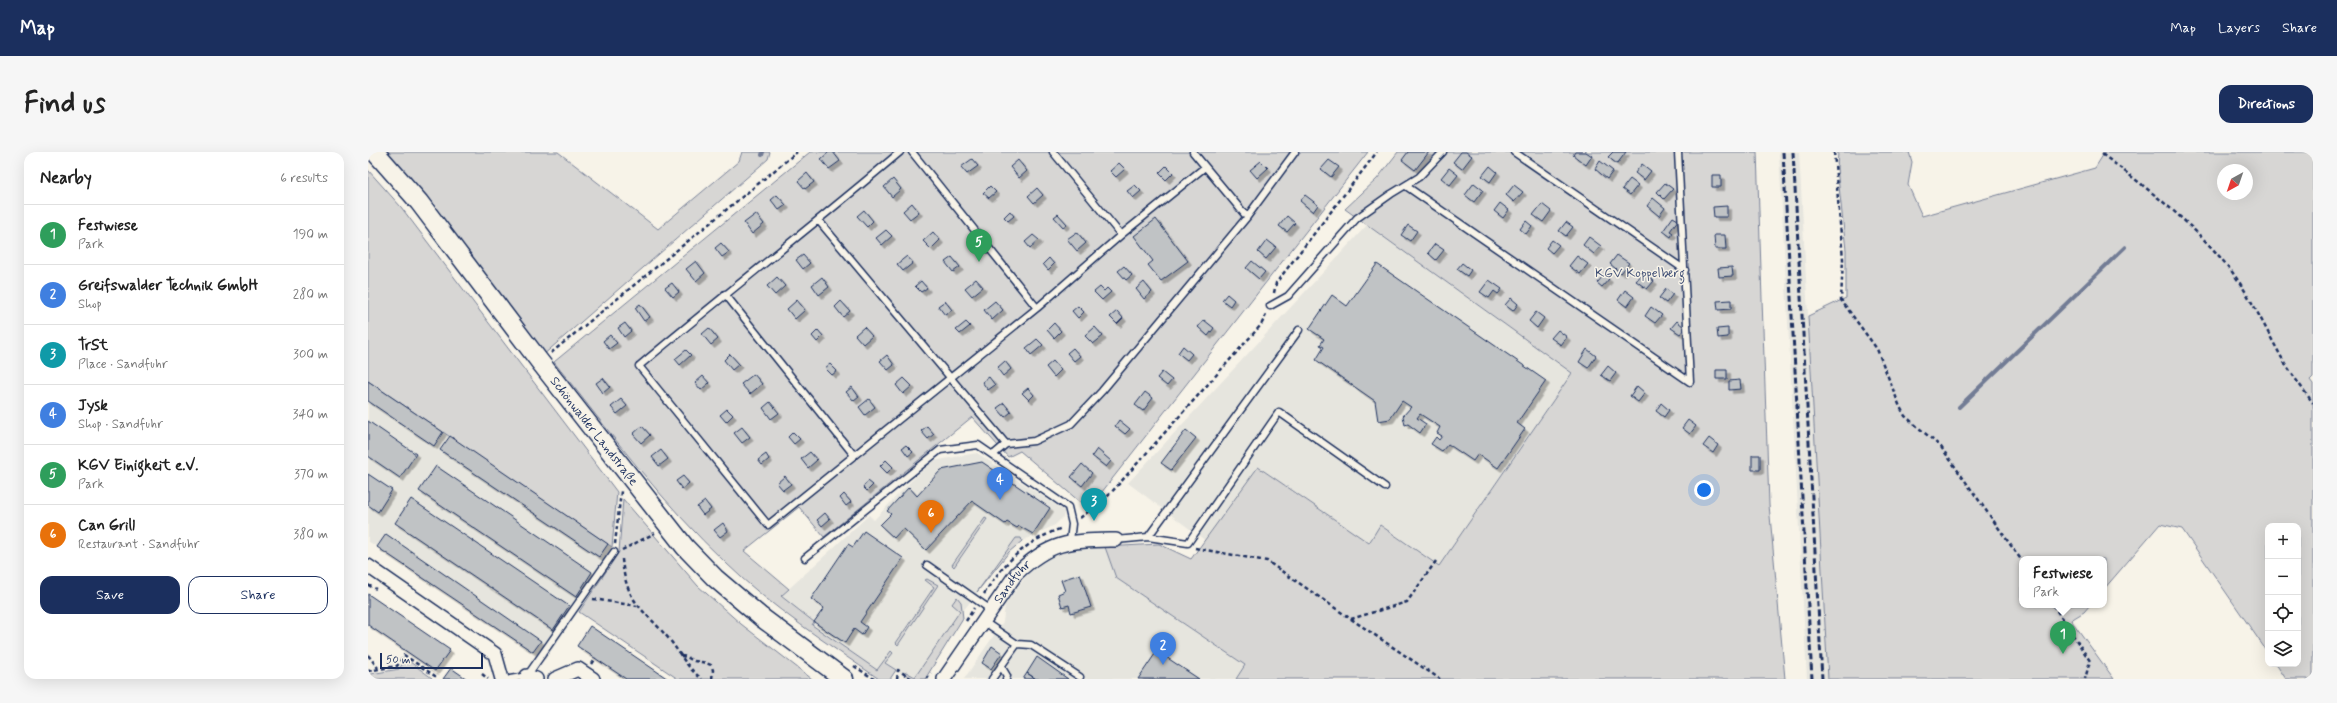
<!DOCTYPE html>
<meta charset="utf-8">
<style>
:root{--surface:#fff;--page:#f6f6f6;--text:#222;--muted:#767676;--line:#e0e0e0;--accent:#1b2f5e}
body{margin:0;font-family:Mynerve,sans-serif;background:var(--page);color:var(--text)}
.controls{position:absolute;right:12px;bottom:12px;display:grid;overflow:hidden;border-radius:8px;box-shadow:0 4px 16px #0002}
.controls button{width:36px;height:36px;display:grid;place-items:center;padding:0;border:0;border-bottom:1px solid var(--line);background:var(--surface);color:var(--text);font:20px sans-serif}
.compass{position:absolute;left:1849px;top:12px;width:36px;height:36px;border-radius:50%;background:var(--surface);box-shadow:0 4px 16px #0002;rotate:220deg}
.scale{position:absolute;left:12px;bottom:10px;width:103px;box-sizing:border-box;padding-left:4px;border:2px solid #1b2f5e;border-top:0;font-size:11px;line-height:14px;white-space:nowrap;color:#1b2f5e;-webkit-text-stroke:3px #f7f3e8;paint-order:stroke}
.you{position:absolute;left:1336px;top:338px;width:14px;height:14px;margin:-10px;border:3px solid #fff;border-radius:50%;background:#1a73e8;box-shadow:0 0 0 6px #1a73e833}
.badge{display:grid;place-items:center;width:26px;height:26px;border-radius:50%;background:var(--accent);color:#fff;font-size:13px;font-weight:700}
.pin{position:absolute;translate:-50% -33px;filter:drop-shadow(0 1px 2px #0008)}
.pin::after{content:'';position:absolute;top:21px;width:14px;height:12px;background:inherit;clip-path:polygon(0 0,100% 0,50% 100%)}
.popup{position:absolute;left:1651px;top:404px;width:88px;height:52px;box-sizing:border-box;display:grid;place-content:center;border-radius:8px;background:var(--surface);filter:drop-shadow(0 1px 3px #0005);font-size:13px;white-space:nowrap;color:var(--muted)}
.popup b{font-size:15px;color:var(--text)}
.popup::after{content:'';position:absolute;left:50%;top:100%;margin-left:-8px;border:8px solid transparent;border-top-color:var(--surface)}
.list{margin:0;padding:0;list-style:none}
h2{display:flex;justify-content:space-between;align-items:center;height:52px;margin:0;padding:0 16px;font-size:17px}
h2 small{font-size:13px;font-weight:400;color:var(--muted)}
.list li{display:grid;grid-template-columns:26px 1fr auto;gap:12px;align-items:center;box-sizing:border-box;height:60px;padding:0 16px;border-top:1px solid var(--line)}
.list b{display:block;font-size:15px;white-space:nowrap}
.list p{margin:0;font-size:13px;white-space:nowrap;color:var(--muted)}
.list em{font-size:13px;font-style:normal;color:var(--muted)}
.actions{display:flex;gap:8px;padding:12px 16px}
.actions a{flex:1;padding:9px 0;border:1px solid var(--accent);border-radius:12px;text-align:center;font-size:14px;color:var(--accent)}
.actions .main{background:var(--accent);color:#fff}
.icon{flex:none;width:22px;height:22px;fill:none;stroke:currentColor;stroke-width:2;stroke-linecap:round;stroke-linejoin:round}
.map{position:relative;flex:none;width:1945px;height:527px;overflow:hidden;border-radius:12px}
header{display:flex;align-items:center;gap:24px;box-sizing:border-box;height:56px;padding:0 20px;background:var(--accent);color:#fff}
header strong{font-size:19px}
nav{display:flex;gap:22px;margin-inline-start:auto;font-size:14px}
.intro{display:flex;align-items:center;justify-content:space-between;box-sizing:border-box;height:96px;padding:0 24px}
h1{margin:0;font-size:28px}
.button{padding:10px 18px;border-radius:12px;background:var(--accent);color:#fff;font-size:14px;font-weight:700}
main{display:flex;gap:24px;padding:0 24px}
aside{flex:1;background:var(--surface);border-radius:12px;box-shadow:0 4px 16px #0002}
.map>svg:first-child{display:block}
.built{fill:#e6e5de}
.green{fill:#d7d6d4;stroke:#798299;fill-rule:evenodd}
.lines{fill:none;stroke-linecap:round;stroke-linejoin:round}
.stream{stroke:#727c95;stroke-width:4}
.building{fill:#c0c3c5;stroke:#1b2f5e;filter:url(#shadow)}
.lane-casing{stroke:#1b2f5e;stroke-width:9}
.street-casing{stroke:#1b2f5e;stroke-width:16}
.secondary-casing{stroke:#1b2f5e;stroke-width:21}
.path{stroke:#1b2f5e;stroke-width:2.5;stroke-dasharray:4 3;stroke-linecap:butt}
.lane{stroke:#f7f3e8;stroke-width:6}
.street{stroke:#f7f3e8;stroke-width:13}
.secondary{stroke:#f7f3e8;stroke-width:18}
.rail{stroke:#1b2f5e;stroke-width:3;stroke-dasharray:6 3;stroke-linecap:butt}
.labels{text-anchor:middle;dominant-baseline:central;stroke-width:3;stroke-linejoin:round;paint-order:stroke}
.park-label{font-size:13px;fill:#415076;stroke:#f7f3e8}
.street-label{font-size:13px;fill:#1b2f5e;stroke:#f7f3e8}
</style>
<header>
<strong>Map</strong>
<nav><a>Map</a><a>Layers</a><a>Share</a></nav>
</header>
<div class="intro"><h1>Find us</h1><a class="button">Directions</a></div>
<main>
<aside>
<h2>Nearby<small>6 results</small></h2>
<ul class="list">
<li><span class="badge" style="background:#2e9e5b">1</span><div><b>Festwiese</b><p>Park</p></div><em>190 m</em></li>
<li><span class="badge" style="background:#3f7fe0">2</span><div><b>Greifswalder Technik GmbH</b><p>Shop</p></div><em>280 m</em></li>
<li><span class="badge" style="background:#0f9aa8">3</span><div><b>TrSt</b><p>Place · Sandfuhr</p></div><em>300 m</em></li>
<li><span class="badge" style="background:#3f7fe0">4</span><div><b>Jysk</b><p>Shop · Sandfuhr</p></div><em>340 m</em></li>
<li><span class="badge" style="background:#2e9e5b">5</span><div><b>KGV Einigkeit e.V.</b><p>Park</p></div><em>370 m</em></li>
<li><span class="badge" style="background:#e8710a">6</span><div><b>Can Grill</b><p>Restaurant · Sandfuhr</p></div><em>380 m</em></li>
</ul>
<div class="actions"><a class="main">Save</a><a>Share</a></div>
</aside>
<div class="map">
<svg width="1945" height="527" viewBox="0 0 1945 527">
<defs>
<filter id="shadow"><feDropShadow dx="3.5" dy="3.5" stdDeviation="0" flood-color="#0004"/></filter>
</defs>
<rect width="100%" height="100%" fill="#f7f3e8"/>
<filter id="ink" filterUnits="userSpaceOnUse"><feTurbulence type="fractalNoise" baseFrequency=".025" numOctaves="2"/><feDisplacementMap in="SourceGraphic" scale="8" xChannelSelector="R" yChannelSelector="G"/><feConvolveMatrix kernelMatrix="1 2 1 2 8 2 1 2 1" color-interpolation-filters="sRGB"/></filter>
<g filter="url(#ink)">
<path class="built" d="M1411,0H1431L1460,527H1439Z
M999,73L1204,221L1071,414L1013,373L1001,391L890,315L838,389L760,331Z
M0,229L251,400L177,508L0,389Z
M609,301L697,359L695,365L687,373L654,389L641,400L595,459V466L557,527H541L516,510L510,519L444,473L446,470L413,444L501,363L506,368L543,329L565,309Z
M737,395L748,426L877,513L868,527H596L635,470L637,453L664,416L685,402L708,396Z"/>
<path class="green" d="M15,0H190L290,77L371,9L374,0H402L400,7L174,204Z
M442,0H1000L730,345L721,351L712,350L652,299L640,305L604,265L456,385L431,355L376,399L421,437L413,444L446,470L444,473L509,518L523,499L525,501L517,511L528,518L522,527H511C459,491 404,456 359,412C294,351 241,279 186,210Z
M1030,0H1389L1401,353L1417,527H868L877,513L748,426L737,395L791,392L823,407L890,315L1001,391L1012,373L1071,414L1204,221L977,57L1009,27Z
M1470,0H1541L1544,10L1540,33L1554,64L1727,16L1737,0H1945V225L1942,228L1945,232V527H1918L1908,512H1930V374H1900V501L1814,377L1792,372L1736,437V407H1654V453H1722L1716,460L1703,468L1746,527H1460L1440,164L1478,146V98L1469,16ZM1855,18H1879V42H1855Z
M0,18L33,55L249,340L244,395L0,229Z
M255,347L330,434L373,472L444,527H310L211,460L251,400Z
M617,366L619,367L586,415L584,413Z
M648,386H653L654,389L641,400L609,440Z
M559,427L570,433L530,493L528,491L566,435L557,428Z
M589,445L593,450L595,466L557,527H545L537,522L538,520L547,525L592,459L584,452Z
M38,507L64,526L63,527H0V523L3,522L31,517Z"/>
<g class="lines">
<path class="stream" d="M394,3L395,0
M1591,255L1757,95"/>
</g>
<path class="building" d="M461,0H465L472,9L461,17L453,7Z
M1040,0H1061L1047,18L1034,8Z
M1093,0H1098L1104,4L1094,17L1085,10Z
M1207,0H1218L1224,4L1218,13L1205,3Z
M1245,0H1258L1249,12L1240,5Z
M604,7L610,14L599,22L593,15Z
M650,8L659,19L651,26L642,15Z
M961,8L971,15L963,25L953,17Z
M893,9L900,16L889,26L882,18Z
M1232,9L1245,19L1239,27L1227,17Z
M751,11L757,17L748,25L742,19Z
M1274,12L1283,19L1276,28L1267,21Z
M798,14L805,21L798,28L791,21Z
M1122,14L1129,20L1122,30L1114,24Z
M1081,16L1090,23L1082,33L1073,26Z
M439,21L446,30L437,37L430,29Z
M1344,23H1353V35H1344Z
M525,27L533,37L524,45L516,35Z
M1262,27L1270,33L1262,43L1254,37Z
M1106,31L1115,38L1106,50L1097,43Z
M1297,31L1305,37L1296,47L1289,40Z
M767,33L773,39L765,46L759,39Z
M1146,33L1155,40L1146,50L1138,43Z
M622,34L628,40L621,46L615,41Z
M669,36L675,43L666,51L660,44Z
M409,43L418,53L411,58L403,48Z
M937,43L950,53L945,60L932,49Z
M1285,46L1297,56L1291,64L1279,54Z
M544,51L551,60L542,67L535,59Z
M1132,51L1141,58L1135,66L1126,59Z
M1174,52L1183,59L1175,70L1165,63Z
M1359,54V65H1346L1345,55Z
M496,58L505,69L499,75L489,64Z
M642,59L646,64L640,69L636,65Z
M388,62L396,72L384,82L376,71Z
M690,62L699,72L695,75L686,65Z
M919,64L927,71L919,80L911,74Z
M1305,65L1310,68L1302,79L1305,81L1303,85L1295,79Z
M788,67L820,109L793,129L780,113L785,109L766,84Z
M1158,69L1164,74L1158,82L1152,77Z
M1198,70L1205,75L1198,84L1191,79Z
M1040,73L1049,79L1042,89L1033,83Z
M518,78L524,84L514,93L508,86Z
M565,80L572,88L563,97L555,89Z
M709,80L718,91L709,99L699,87Z
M665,83L671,88L662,96L657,90Z
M1346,83H1357L1358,97H1347Z
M1221,85L1233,94L1226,102L1215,93Z
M899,88L908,95L898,107L890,100Z
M1184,88L1191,93L1184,101L1178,96Z
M353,91L361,100L354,105L347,96Z
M1067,92L1076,98L1068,108L1060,101Z
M435,103L442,111L435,117L428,108Z
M1249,103L1261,111L1253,121L1242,112Z
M539,104L545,111L535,119L529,112Z
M1209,104L1220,112L1212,122L1201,114Z
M584,105L592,115L585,120L577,110Z
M681,106L686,112L680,118L675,112Z
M328,109L337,121L328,129L318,117Z
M884,109L897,120L891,127L878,116Z
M1094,111L1103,118L1099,124L1089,117Z
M1009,112L1178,229L1149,271L1157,277L1130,316L1110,302L1105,309L1080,292L1074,299L1063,292L1068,285L1071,288L1074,284L1069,281L1072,275L1052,262L1049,266L1058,272L1052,281L1040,272L1037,273L1035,264L1043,255L1034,249L1022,267L1010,269L1007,249L948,208L956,195L952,193L956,187L941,177L964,143L979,154Z
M756,114L764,123L758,128L750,119Z
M1364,115L1365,124L1351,125L1350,116Z
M1275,121L1286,129L1279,137L1268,129Z
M1236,123L1241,127L1234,135L1229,131Z
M409,125L417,134L407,143L399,134Z
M454,125L461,135L451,143L444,133Z
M608,127L615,135L604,144L597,136Z
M1121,128L1134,137L1130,142L1126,139L1121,146L1112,140Z
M553,129L559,136L553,140L547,134Z
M776,130L784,140L776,147L768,137Z
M304,131L311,140L305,145L297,136Z
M732,135L736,139L739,136L743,140L734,148L726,140Z
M1298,137L1305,142L1298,151L1291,146Z
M1257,138L1266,145L1259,155L1250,148Z
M859,142L866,148L862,154L854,148Z
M1143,146L1150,152L1145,159L1137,153Z
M429,148L437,158L427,167L419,157Z
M1363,148V157L1350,158L1349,149Z
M473,149L482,159L475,165L467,155Z
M577,149L584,158L577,163L570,154Z
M627,149L635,158L624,168L616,158Z
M272,152L282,165L276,169L267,156Z
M710,154L716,160L710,166L704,159Z
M1283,155L1294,163L1287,171L1277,164Z
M749,159L755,166L749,172L742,165Z
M1168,160L1176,166L1169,176L1161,169Z
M836,168L846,176L840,184L830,175Z
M1309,169L1317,176L1312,182L1303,176Z
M598,170L602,174L592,182L588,178Z
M257,171L263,179L256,185L250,176Z
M686,171L693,179L686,186L679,178Z
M496,175L504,184L495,192L487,183Z
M727,175L735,184L725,192L717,184Z
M341,176L350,187L343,193L334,182Z
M1360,176V185L1350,186L1349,177Z
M450,178L455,184L449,190L444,184Z
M1190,178L1199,185L1193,193L1183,186Z
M242,183L249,191L241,197L235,189Z
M669,187L675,193L663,203L658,196Z
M815,194L824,202L819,208L810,201Z
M705,196L712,204L706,209L699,201Z
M1219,197L1228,204L1220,216L1211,210Z
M318,198L323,203L312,213L307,207Z
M362,202L371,212L364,218L356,208Z
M519,203L526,213L520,218L512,209Z
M637,209L643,217L635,224L629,216Z
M685,209L693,218L686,225L678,215Z
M462,212L469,219L464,223L457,216Z
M1240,214L1248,221L1242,229L1233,223Z
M1348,218H1359V227H1348Z
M794,220L804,228L799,234L789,226Z
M386,222L394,232L382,242L373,232Z
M335,224L341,231L333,238L327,231Z
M621,225L627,233L620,238L614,230Z
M235,226L242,235L235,241L228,231Z
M536,226L544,234L535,242L528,233Z
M1372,228L1373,237L1361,238V229Z
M0,229L75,280L66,294L0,249Z
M1269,234L1277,241L1270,250L1262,244Z
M484,235L491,245L486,249L478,240Z
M660,236L666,243L661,248L654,241Z
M777,240L785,246L775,259L767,253Z
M253,247L259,254L249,262L243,255Z
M501,247L507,255L497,263L491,255Z
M402,250L411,261L403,267L395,256Z
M636,251L643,260L637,265L629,256Z
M1293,251L1301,258L1296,265L1288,259Z
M359,257L365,263L358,270L352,263Z
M751,268L762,277L757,282L747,274Z
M1320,268L1328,274L1322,282L1314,276Z
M0,269L48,302L32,326L0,304Z
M274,274L282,283L273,291L265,282Z
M559,274L566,282L560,287L553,279Z
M374,275L382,285L374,291L366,281Z
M818,278L828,286L803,318L793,311Z
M425,280L432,287L426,292L420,285Z
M82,284L240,392L231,405L72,298Z
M1341,286L1350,293L1345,301L1335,294Z
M538,293L545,300L540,304L534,296Z
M729,297L743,309L738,315L724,304Z
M293,298L300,307L291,314L284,305Z
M442,300L449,308L440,316L433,307Z
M398,302L401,307L394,313L390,308Z
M1384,303H1392V318H1384Z
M518,308L525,315L519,321L512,314Z
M614,310L682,356L665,382L651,374L649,376L639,370L637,372L604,349L558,398L535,376L526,386L512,373L523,362L519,359L541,335L549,344L573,318Z
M714,312L724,321L714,334L703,325Z
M68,314L224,420L208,445L51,339Z
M0,322L24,338L10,360L0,353Z
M315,324L321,331L314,337L308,329Z
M417,324L423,332L415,338L409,331Z
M500,329L505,333L499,339L495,335Z
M476,342L483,350L478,354L472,346Z
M43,347L201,454L185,478L27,371Z
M337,349L343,357L335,363L329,355Z
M457,361L462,367L454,374L449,368Z
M355,371L360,379L352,385L346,378Z
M496,379L535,406L492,470L499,475L494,483L486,477L477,491L446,470L456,456L443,447L480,392L485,395Z
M18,382L173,489L165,500L9,395Z
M712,422L723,455L703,461L701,453L694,455L690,442L697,439L693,428Z
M0,442L82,498L67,519L0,473Z
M222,474L300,527H258L209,494Z
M624,494L634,501L623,517L614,511Z
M789,499L831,527H770Z
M669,505L700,527H668L659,521Z
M83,516L99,527H75Z
M659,521L668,527H655Z"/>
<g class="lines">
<defs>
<path id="lane" d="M532,0C446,73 357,142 271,214L400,373L669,156L753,83L837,15
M544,0L669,156
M685,0L753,83
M825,0L879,65
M1146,0L1317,118
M1038,34L1322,230L1310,0
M451,69L638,292
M357,142L485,302
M902,154L920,144L989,66L1023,42L1051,25L1075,0
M625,303L638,292L666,289L703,272L734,239L879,65L927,0
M780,385L931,178
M748,388L780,385L820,391L911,260L1017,335
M437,406L572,298L610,293L700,355L704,372L702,389
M559,413L623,458
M615,469L649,492L663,493L712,525
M633,514L639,524L638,527
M142,527L159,524L246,400
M624,527L649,492"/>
<g id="street">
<path d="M0,414L127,502L134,527"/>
<path d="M159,524L168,527"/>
<path d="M187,527L210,517L225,527"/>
<path id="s1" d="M576,527L648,422C683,388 703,389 748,388"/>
</g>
<g id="secondary">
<path id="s2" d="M7,0L51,50L172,210L317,395L347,426L393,465L476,527"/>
</g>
</defs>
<use href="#lane" class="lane-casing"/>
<use href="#street" class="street-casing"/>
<use href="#secondary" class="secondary-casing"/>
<path class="path" d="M1466,0L1475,107L1473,148L1509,197L1532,255L1537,264L1573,295L1654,409
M1734,2C1779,36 1826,72 1861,116C1883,144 1898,178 1915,208C1924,223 1935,237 1945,251
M906,141L908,131L1009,0
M183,201L429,0
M712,366L741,343L893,173L898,163
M247,392L253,339
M827,396L899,409L983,467L1039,450L1068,409
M254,398L287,381
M254,407C258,452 275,456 301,487C313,502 318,515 334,527
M0,433L8,437
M616,442C635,411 658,389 694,376
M225,447L269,454
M1685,453L1722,509L1717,527
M983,467L1072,527
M598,469L606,456
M0,503L10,516
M313,504C319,504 321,507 326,509C332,510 337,510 343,513L345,518L344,527
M224,512L228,506
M486,514L506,527
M0,519L29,514L36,503L67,524L65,527
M114,522L120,527
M529,527L530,518L544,527
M559,527L563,521"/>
<use href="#lane" class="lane"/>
<use href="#street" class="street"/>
<use href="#secondary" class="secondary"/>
<path class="rail" d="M1415,0L1444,527
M1425,0L1454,527"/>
</g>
</g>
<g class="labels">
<g class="park-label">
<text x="1272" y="121">KGV Koppelberg</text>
</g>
<g class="street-label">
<text stroke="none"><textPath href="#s2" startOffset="355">Schönwalder Landstraße</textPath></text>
<text stroke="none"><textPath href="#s1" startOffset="119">Sandfuhr</textPath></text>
</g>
</g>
</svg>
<div class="controls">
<button>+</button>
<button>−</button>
<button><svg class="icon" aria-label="locate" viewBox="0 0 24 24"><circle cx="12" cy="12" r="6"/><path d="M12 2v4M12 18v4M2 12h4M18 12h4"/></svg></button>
<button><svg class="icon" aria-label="layers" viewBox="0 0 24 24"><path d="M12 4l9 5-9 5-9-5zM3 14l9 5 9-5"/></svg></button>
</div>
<svg class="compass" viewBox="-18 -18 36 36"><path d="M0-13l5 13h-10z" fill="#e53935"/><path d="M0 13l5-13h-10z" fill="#767676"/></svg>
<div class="scale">50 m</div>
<div class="you"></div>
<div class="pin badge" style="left:1695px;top:502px;background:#2e9e5b">1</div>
<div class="popup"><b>Festwiese</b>Park</div>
<div class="pin badge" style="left:795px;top:513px;background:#3f7fe0">2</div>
<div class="pin badge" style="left:726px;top:369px;background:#0f9aa8">3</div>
<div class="pin badge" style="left:632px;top:348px;background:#3f7fe0">4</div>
<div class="pin badge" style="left:611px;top:110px;background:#2e9e5b">5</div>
<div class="pin badge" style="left:563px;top:381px;background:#e8710a">6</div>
</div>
</main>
